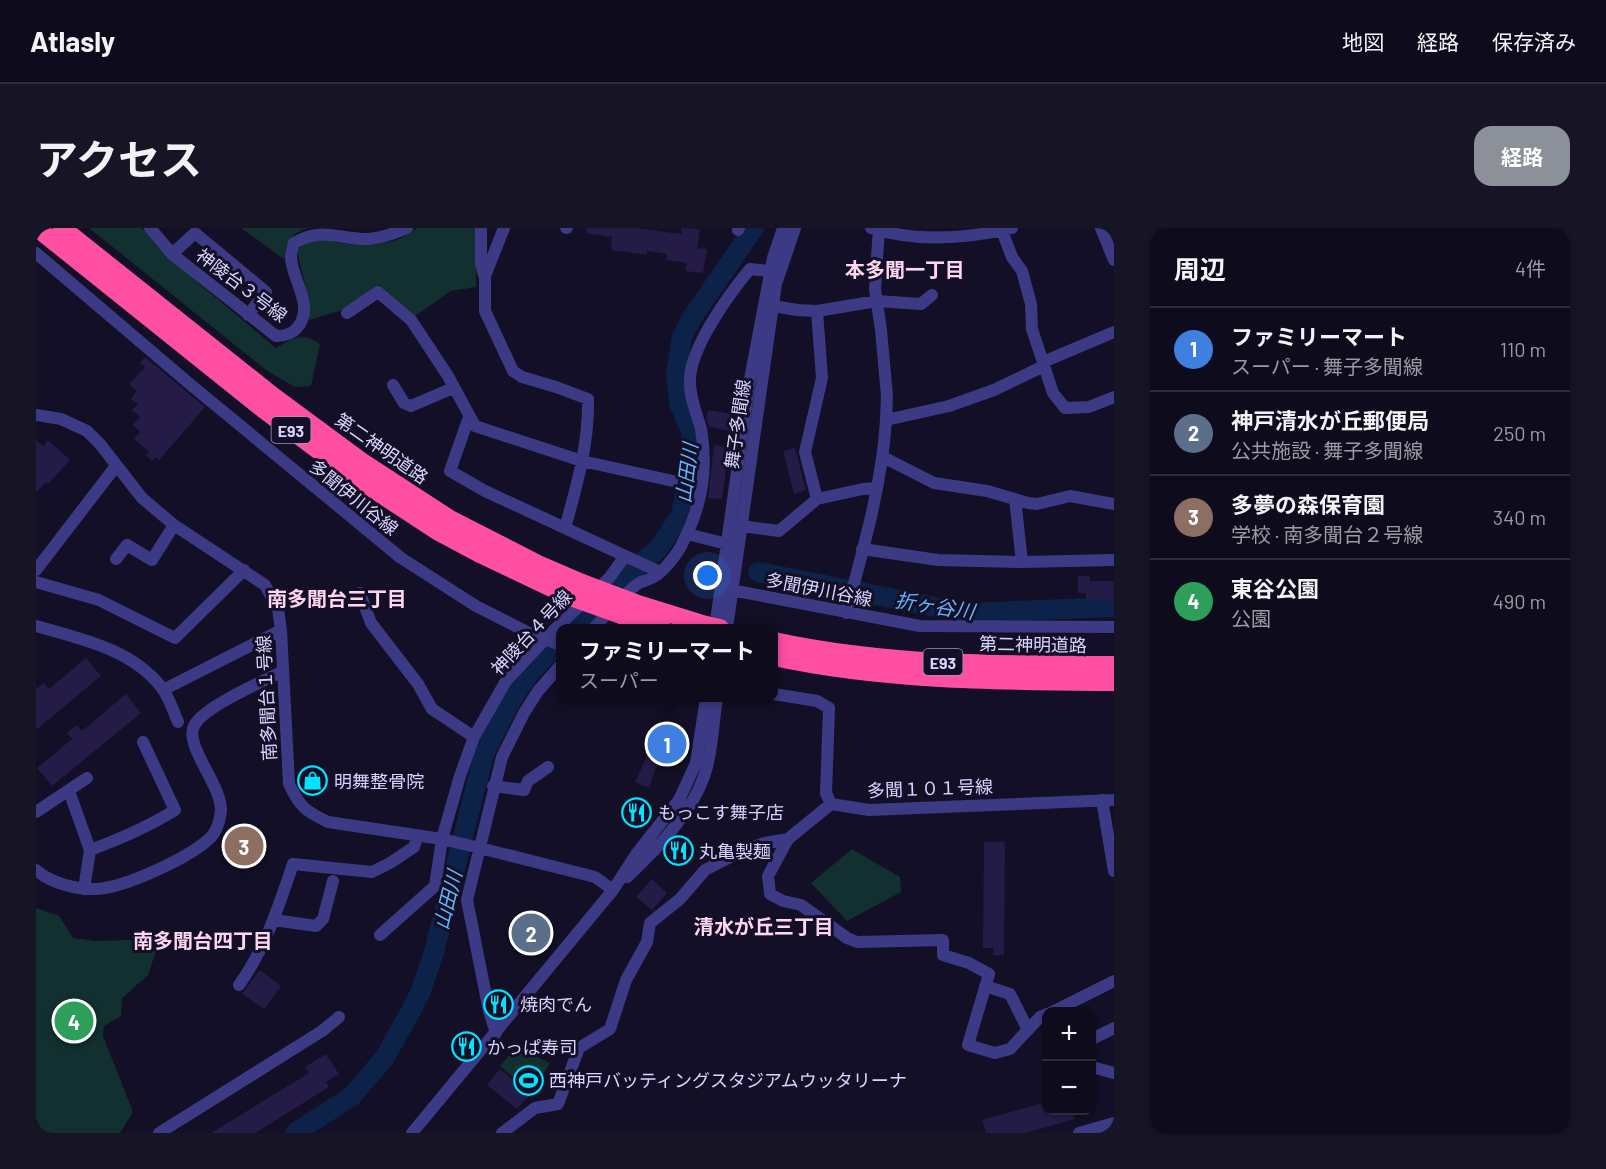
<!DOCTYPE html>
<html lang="ja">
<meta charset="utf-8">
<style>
:root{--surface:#0e0b1c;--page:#171425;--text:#f1f3f6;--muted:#9b9ba3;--line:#2e2b3b;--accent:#8c9099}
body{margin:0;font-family:Barlow,"Noto Sans JP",sans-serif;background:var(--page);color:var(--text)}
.controls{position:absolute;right:18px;bottom:18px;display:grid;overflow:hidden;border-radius:12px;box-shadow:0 2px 4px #0004}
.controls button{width:54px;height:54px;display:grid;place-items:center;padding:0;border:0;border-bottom:2px solid var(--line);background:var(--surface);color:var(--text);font:30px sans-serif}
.you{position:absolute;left:672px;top:348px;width:21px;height:21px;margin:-15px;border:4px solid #fff;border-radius:50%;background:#1a73e8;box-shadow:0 0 0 9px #1a73e833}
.badge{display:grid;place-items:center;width:39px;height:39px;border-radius:50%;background:var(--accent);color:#fff;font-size:20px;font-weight:700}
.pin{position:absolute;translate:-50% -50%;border:3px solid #fff;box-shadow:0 2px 6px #0006}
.popup{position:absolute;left:520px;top:396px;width:222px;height:78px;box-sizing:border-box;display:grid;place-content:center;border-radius:12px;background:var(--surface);filter:drop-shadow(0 2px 4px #0005);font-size:20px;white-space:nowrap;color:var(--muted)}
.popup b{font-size:22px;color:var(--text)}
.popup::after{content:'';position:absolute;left:50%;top:100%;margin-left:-12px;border:12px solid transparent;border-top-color:var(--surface)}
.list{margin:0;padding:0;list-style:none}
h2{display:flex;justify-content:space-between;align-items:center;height:78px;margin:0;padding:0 24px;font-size:26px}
h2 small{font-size:20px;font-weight:400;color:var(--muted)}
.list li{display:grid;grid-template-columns:39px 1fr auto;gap:18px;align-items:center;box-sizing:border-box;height:84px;padding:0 24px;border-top:2px solid var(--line)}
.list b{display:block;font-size:22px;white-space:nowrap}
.list p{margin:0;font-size:20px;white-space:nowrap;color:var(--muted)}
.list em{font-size:20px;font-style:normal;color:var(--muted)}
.map{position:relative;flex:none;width:1078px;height:905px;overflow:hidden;border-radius:18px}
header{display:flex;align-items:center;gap:36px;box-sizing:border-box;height:84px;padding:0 30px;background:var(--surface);border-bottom:2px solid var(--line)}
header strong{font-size:28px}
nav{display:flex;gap:33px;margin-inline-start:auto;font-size:21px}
.intro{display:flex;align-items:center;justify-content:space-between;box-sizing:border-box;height:144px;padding:0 36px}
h1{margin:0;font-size:42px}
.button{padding:15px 27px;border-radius:18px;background:var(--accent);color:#fff;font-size:21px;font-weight:700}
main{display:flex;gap:36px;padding:0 36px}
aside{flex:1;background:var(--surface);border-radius:18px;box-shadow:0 2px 4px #0004}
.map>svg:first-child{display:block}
.green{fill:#12302f}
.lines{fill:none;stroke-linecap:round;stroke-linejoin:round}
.river{stroke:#0c2248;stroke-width:20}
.building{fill:#241b47}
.minor{stroke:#3d3a85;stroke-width:12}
.highway{stroke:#ff4fa3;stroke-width:18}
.minor-bridge{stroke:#3d3a85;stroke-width:12}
.highway-bridge{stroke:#ff4fa3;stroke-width:18}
.labels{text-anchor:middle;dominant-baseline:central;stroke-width:6;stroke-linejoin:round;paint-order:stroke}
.shield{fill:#130f26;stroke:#9e99be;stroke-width:1.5}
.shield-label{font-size:16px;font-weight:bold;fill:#d9d4ff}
.street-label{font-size:18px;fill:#d9d4ff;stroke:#130f26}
.poi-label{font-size:18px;fill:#d9d4ff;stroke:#130f26;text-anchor:start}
.neighbourhood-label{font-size:20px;font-weight:bold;fill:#ffd6f0;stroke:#130f26}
.water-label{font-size:20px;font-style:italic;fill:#62b6ff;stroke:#130f26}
</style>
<header>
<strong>Atlasly</strong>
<nav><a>地図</a><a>経路</a><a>保存済み</a></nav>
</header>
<div class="intro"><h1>アクセス</h1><a class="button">経路</a></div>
<main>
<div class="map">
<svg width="1078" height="905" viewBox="0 0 1078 905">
<rect width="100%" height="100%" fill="#130f26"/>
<path class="green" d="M53,0H106L129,27L240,120C257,110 266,104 284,116L275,158L259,159L230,142Z
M205,0H272C255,5 250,14 248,31Z
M381,0H441L440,59L415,63L379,88L343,57L306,82L273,92V73L261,23C265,18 269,13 276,11C284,10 296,13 304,15C330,19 360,18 381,0Z
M816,621L864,649L865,664L811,693L775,655Z
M0,680L23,688L37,710L59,713L93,712L121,720L112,747L86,770L85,788L68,798L67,808L97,884L84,905H0Z
M481,819L514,835L496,865L464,838Z"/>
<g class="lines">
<path class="river" d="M722,344L930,385L1078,379
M538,400L590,348L622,321L645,287L656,228L655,203L643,175L640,146L646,109L657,88L718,0
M259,905L316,868L349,829L376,781L384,765L398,724L448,526L474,474L495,443L524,414"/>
</g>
<path class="building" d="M550,0H600L645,6L646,0L664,1L661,20L671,21L667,45L649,43L651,35L630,32L631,26L611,23V27L575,22L576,9L550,5Z
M109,129L169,179L123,232L119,229L116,233L110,227L113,224L98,211L104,204L97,197L104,189L96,182L102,176L95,171L101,163L93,156L109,139L104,135Z
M672,182L696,186L694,203L673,199L670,190Z
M0,212L7,218L12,212L34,232L12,256L10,254L0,265Z
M678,217L693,219L686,271L672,270Z
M759,220L770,262L758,266L747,223Z
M1042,348H1054V353H1078L1077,371H1050V365H1042Z
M50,430L65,448L0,502V461L8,455L13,461Z
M90,466L105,485L16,558L1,540L36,511L31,505L41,497L46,503Z
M624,500L638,506L627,532L623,531L613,560L599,554Z
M601,568L616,583L599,599L584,583Z
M948,614H969L968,727H957L958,720H947Z
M616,651L631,665L616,682L600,669Z
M224,742L245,758L228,781L206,766Z
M290,826L303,846L290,854L293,859L219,905H175L273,845L269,839Z
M464,841L494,867L481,881L451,857Z
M1011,874V882H1036L1039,891L989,905H950L946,892Z"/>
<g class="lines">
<path class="minor" d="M114,0L136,26L240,108C248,108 256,106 261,100C280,78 255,51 255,29C255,24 257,19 258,15C284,0 297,9 326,11C341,12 357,6 371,0
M445,0V35L448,47
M530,0H531
M835,0C880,14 930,11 976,0
M843,0L839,61L845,102L851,168L850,192
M965,0L976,29L986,43L995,76L996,101L1017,165L1029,180L1053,179L1078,169
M1065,0L1078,32
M702,2L703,0
M0,25L155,157L365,330L440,378L493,405
M136,26L159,5L230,64L212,87
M731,77L761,82L781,83L841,73L885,76L896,67
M781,83L786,150L769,224L781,271
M311,85L342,64L375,92L412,148L439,198L546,233L637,253
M1007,134L1078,104
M357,157L368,175L375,178L417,160
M0,187L25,191L51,203L64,216L106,270L138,297L229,357L242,381L245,402L253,556C264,579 269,583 292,594L406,611L444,620L559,649L577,662
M433,189L414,243L449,263L529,300
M847,229L898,255L951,263L992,275L1001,276L1034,268L1078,276
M979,271L986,334
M698,297L743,303L781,271L827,261L841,260
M651,306L691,316
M826,321L902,332L986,334L1078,332
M589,328L624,344
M80,331L91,317L116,332L138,297
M0,342L80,238
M0,354L63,372L139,410L208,342
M690,361L884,398L1078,399
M324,365L335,395L382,456L396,481L438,509
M810,385C827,322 846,257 850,192L913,178L958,162L1008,138
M0,398C45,411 96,421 126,460C133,469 137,483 142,494
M558,400C567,390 592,362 603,355C607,353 612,352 616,350C628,344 643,324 648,312C666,277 672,240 665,201C661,186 653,169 654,152C654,120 693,66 714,41L743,44
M679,400L714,151L737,30L747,0
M691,400L740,56L759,0
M127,462L245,402
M738,466L781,473L793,480L790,565L795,576L833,582L1078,572
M457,558L488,562L492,553L512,539
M33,563L54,622L48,661
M1066,572L1078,643
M0,584L51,550
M752,611L732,648L734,666L747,673L765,677L811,710L821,714L907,712V727L933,735L953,746L932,817L959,825L974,821L1004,789L1011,786
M54,622C84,611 112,599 139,582L107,514
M0,642C15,655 41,662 60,661C88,660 156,629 176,608C181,602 184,591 185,583C186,557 148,518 158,498C167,479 226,454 247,443
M591,649C618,624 654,587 667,551C676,529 677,494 681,470
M238,692L280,698L287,691L297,653
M344,707L399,658L406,611L424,548L438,509L470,453L518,402L574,349L589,328L529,300C541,257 553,215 552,171L520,159L486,149L477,143L449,83V48L468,0
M203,757C230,719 242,680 257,636L336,644L354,635L378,619L381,609
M949,758L974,766L992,802
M1016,784L1078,753
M460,805L453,783L431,672L466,529L488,485L502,463L524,438
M1056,811L1078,800
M1056,839L1078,845
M123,905L286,803L303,789
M376,905L577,662L601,625L643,572L660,535L670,470
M466,905L499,880L522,876L543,820L574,801L590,752L611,714L614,695L644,671L669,642L708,622L729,615L752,611L795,576
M1043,905L1078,895"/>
<path class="highway" d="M1,0L227,181L314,246L401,303L446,327L532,368
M26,0L237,168L325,233L414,291L502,336L546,355
M599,375L670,397
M585,387L626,400
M738,413C849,437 964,437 1078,437
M738,429C849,453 964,453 1078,454"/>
<path class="minor-bridge" d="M493,405L524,417"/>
<path class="highway-bridge" d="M546,355L599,375
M532,368L585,387
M670,397L684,400"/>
</g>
<defs>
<symbol id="shop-ring" viewBox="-11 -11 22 22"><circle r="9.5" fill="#130f26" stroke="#00e5ff" stroke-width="1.5"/><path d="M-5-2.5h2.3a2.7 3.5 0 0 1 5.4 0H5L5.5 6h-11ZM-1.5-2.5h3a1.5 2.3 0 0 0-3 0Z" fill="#00e5ff"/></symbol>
<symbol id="restaurant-ring" viewBox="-11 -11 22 22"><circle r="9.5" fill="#130f26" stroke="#00e5ff" stroke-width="1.5"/><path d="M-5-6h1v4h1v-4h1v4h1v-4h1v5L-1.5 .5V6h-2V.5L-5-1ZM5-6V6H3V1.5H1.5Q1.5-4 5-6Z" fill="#00e5ff"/></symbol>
<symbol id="stadium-ring" viewBox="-11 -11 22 22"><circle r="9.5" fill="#130f26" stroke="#00e5ff" stroke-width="1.5"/><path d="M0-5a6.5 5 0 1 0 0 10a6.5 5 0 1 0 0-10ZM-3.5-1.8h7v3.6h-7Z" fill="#00e5ff"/></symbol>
</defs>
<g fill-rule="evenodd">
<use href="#shop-ring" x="260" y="536" width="33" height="33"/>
<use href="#restaurant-ring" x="584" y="568" width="33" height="33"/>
<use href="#restaurant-ring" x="626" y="606" width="33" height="33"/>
<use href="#restaurant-ring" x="446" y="760" width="33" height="33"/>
<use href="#restaurant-ring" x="414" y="802" width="33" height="33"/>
<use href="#stadium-ring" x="476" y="836" width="33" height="33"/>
</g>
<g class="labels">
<g class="shield">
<rect x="235.5" y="189" width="39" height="26" rx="4.5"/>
<rect x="887.5" y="421" width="39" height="26" rx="4.5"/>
</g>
<g class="shield-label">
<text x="255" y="202">E93</text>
<text x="907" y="434">E93</text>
</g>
<g class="street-label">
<text transform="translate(206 57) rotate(37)">神陵台３号線</text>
<text transform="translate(701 196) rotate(-82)">舞子多聞線</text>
<text transform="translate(346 220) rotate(35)">第二神明道路</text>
<text transform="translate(318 269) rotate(39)">多聞伊川谷線</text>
<text transform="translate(783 361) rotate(11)">多聞伊川谷線</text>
<text transform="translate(495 404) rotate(-47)">神陵台４号線</text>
<text transform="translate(997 416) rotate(1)">第二神明道路</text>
<text transform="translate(230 470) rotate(-93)">南多聞台１号線</text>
<text transform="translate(894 560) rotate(-2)">多聞１０１号線</text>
</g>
<g class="poi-label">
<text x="298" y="553">明舞整骨院</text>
<text x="622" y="584">もっこす舞子店</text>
<text x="663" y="623">丸亀製麺</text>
<text x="484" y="776">焼肉でん</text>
<text x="451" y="819">かっぱ寿司</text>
<text x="513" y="852">西神戸バッティングスタジアムウッタリーナ</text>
</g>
<g class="neighbourhood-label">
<text x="869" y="41">本多聞一丁目</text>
<text x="301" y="370">南多聞台三丁目</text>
<text x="728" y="698">清水が丘三丁目</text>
<text x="167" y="712">南多聞台四丁目</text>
</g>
<g class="water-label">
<text transform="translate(650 245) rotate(-83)">山田川</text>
<text transform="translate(899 377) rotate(9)">折ヶ谷川</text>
<text transform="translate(411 672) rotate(-76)">山田川</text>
</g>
</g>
</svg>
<div class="controls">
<button>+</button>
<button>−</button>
</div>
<div class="you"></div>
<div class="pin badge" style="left:631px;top:516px;background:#3f7fe0">1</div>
<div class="popup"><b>ファミリーマート</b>スーパー</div>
<div class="pin badge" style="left:495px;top:705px;background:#5c6f8a">2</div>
<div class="pin badge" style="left:208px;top:618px;background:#8d6e63">3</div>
<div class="pin badge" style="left:38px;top:793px;background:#2e9e5b">4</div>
</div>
<aside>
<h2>周辺<small>4件</small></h2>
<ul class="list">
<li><span class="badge" style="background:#3f7fe0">1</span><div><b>ファミリーマート</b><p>スーパー · 舞子多聞線</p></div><em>110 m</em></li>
<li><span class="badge" style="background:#5c6f8a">2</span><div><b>神戸清水が丘郵便局</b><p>公共施設 · 舞子多聞線</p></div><em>250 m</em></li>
<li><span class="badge" style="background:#8d6e63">3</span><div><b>多夢の森保育園</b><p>学校 · 南多聞台２号線</p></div><em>340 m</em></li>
<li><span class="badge" style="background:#2e9e5b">4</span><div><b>東谷公園</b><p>公園</p></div><em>490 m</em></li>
</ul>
</aside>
</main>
